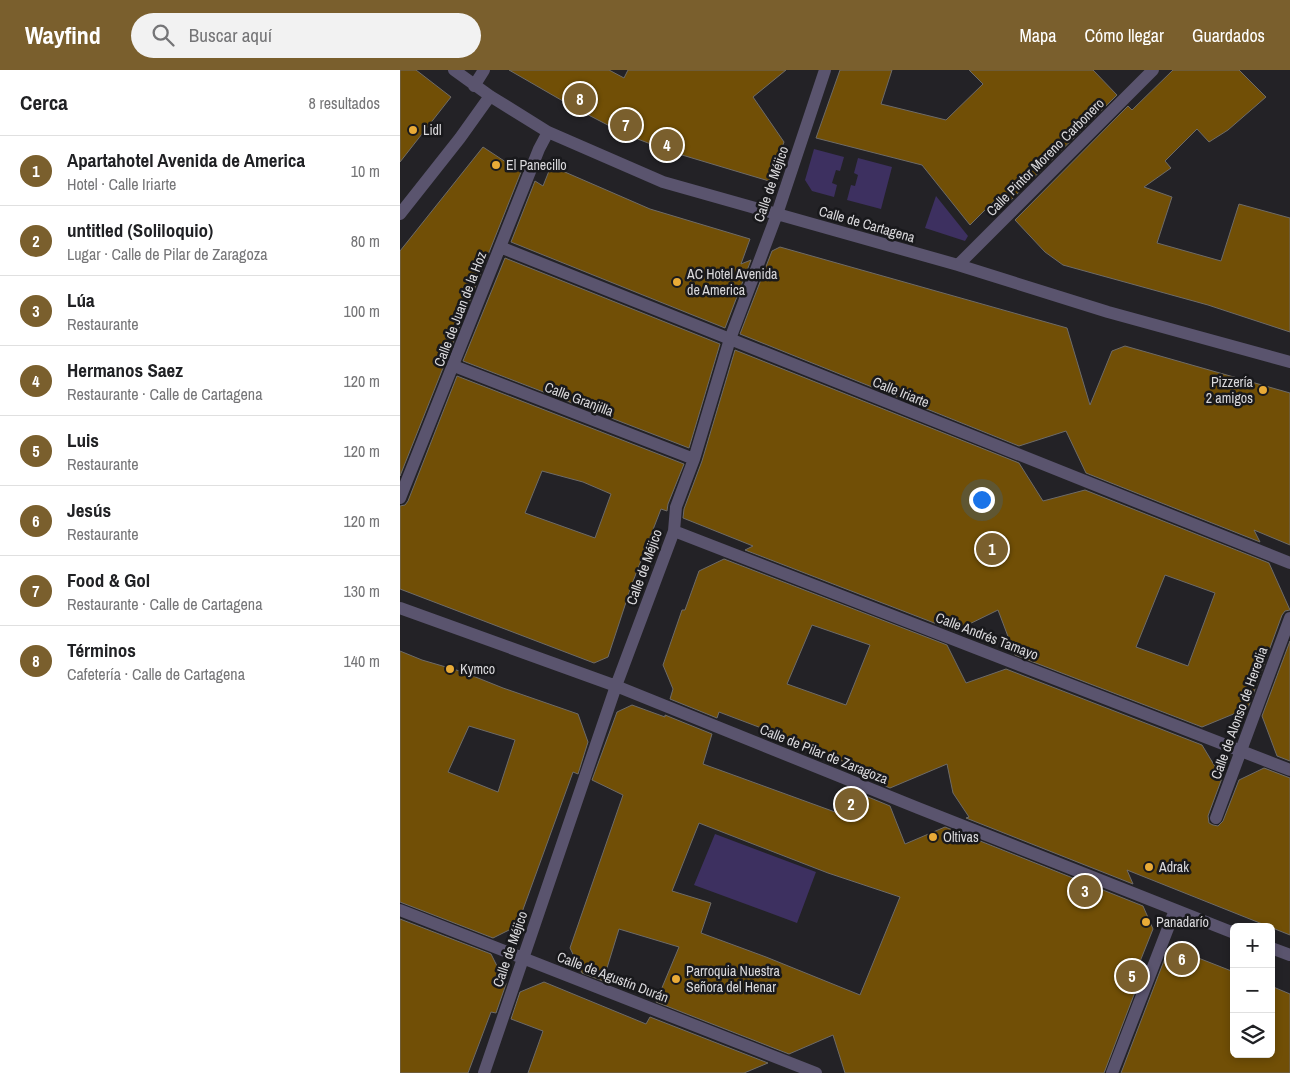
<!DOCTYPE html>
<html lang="es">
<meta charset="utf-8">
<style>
:root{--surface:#fff;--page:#f2f2f2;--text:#202124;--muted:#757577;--line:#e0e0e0;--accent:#7a5f2d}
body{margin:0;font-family:"Archivo Narrow",sans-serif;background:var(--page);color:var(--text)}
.controls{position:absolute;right:15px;bottom:15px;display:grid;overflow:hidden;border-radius:8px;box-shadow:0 2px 8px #0003}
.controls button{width:45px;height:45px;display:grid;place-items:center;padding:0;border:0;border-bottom:1px solid var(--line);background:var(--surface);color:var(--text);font:25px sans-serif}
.you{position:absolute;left:581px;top:429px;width:18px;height:18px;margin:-12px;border:4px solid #fff;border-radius:50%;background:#1a73e8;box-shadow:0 0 0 8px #1a73e833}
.badge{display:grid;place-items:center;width:32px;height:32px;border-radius:50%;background:var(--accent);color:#fff;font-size:16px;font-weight:700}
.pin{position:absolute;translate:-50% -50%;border:2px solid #fff;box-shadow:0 1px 5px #0006}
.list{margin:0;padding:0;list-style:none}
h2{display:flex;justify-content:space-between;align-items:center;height:65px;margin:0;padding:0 20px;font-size:21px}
h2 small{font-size:16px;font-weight:400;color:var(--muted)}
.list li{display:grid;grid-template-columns:32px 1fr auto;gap:15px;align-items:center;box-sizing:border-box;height:70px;padding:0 20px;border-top:1px solid var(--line)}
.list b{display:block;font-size:19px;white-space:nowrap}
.list p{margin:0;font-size:16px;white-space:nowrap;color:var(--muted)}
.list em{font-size:16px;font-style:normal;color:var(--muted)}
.icon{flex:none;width:28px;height:28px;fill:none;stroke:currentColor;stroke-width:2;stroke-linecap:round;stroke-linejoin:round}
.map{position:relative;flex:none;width:890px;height:1003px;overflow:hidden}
header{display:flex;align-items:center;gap:30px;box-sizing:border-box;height:70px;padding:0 25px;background:var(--accent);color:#fff}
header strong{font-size:24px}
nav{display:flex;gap:28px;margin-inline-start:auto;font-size:18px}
.search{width:350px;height:45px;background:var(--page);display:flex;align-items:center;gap:12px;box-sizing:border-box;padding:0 18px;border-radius:28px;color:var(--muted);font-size:19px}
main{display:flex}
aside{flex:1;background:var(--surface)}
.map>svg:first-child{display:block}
.green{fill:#3d3060}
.building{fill:#714f06;stroke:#6e6b68;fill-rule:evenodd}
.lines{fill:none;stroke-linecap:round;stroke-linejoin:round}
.minor{stroke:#5a546e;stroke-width:12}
.poi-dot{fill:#e9ab37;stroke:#19191c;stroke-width:2}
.labels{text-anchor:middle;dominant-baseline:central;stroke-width:5;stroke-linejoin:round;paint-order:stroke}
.poi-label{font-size:14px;fill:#dad9dc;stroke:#19191c;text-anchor:start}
.street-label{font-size:14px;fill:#dad9dc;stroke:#19191c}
</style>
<header>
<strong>Wayfind</strong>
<div class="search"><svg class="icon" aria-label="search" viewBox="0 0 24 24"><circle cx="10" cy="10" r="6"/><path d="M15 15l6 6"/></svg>Buscar aquí</div>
<nav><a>Mapa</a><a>Cómo llegar</a><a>Guardados</a></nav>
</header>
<main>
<aside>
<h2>Cerca<small>8 resultados</small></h2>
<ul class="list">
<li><span class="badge">1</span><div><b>Apartahotel Avenida de America</b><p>Hotel · Calle Iriarte</p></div><em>10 m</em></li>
<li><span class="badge">2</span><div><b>untitled (Soliloquio)</b><p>Lugar · Calle de Pilar de Zaragoza</p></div><em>80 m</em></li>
<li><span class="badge">3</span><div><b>Lúa</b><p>Restaurante</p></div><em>100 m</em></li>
<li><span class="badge">4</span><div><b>Hermanos Saez</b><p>Restaurante · Calle de Cartagena</p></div><em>120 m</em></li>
<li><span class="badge">5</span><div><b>Luis</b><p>Restaurante</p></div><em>120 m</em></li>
<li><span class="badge">6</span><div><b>Jesús</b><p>Restaurante</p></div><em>120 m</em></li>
<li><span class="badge">7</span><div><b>Food &amp; Gol</b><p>Restaurante · Calle de Cartagena</p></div><em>130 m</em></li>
<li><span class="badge">8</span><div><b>Términos</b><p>Cafetería · Calle de Cartagena</p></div><em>140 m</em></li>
</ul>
</aside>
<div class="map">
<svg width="890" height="1003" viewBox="0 0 890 1003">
<rect width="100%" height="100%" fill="#232226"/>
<path class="green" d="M414,79L444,87L440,101L436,100L432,113L437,115L434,127L412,121L405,110Z
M458,88L492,97L481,139L447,130L451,115L455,116L458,105L454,103Z
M536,126L568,166L565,171L525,158Z
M315,764L416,802L397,853L294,815Z"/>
<path class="building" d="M0,0H16L51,27L0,92Z
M109,0H209L224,8L228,0H386L353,27L384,72L369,111L272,82L227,65L175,38Z
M440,0H492L481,34L546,50L583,14L569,0H693L717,25L603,138L595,130L570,155L522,95L416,68Z
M773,0H839L866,27L828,60L809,72L797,59L765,91L771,98L744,117L772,127L757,173L821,191L839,134L890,148V262L808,235L663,195L645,182L615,150L728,36L732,40Z
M83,77L121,102L0,406V181Z
M151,96L250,139L350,169L341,194L351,190L325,258L111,172L135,111L143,116Z
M380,177L667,258L690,335L712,281L725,276L890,323V475L854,460L860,472L686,403L666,361L619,376L340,264L372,181Z
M105,188L320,274L289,378L63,291Z
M335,280L619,393L643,431L685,420L869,493L890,540L885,541L882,545L848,638L802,657L615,585L598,540L555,561L345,480L353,476L283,448L284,439L302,391ZM765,505L815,523L788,596L736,577Z
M57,306L284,394L268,434L267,441L261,439L232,514L208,587L194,593L0,519V436L5,435L8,431ZM142,401L183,412L211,424L195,468L125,443Z
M324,489L547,575L566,613L606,599L802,675L822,708L808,746L809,753L813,755L818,756L823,751L839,710L864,698L890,708V865L727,800L733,814L566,748L569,747L553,723L547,694L490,718L462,706L464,700L364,659L319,642L317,648L270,629L273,619L263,595L282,540H285L299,501ZM412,555L470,575L446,635L387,614Z
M890,571V691L877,686L862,646Z
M0,581L22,590L63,602L103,618L178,644L188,672L178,704L173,702L117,856L93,868L0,832ZM69,656L115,670L98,722L48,702Z
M232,635L265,647V645L312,664L303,694L446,746L456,722L490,736L505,774L545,757L743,836L753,859L737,899L745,896L704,1003H445L433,965L389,984L256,932L279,877L219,859L203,911L182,903L170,878L223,725L192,710L217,642ZM299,753L428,803L500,827L460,925L366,887L301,863L311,833L272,821Z
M0,849L91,884L106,914L96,943L91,942L68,1003H0Z
M783,882L834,902V984H871V916L890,924V1003H721L765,888Z
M144,912L246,954L250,947L368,993L344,1003H128L143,961L111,949L120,922Z"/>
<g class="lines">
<path class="minor" d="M54,0L90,26L148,62L263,112L558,195L708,242L890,292
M74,16L84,0
M0,144L60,68L90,26
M100,177L890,493
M558,195L753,0
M54,296L294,389
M0,428L139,79L148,62
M274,461L890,700
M0,538L216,616L518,738L834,863
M816,748L890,548
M0,840L416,1003
M871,878L890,885
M84,1003L216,616L274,461L276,437L294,389L330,269L377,144L425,0
M712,1003L775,840"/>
</g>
<g class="poi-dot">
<circle cx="13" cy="60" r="5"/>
<circle cx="96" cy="95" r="5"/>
<circle cx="277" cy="212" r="5"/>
<circle cx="863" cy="320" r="5"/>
<circle cx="50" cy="599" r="5"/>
<circle cx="533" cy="767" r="5"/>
<circle cx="749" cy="797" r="5"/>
<circle cx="746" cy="852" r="5"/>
<circle cx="276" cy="909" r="5"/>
</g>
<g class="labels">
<g class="poi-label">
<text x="23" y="60">Lidl</text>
<text x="106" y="95">El Panecillo</text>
<text x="287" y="204">AC Hotel Avenida<tspan x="287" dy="16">de America</tspan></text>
<text x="853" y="312" text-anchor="end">Pizzería<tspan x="853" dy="16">2 amigos</tspan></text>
<text x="60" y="599">Kymco</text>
<text x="543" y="767">Oltivas</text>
<text x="759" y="797">Adrak</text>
<text x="756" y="852">Panadarío</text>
<text x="286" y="901">Parroquia Nuestra<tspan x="286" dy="16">Señora del Henar</tspan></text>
</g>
<g class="street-label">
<text transform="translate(645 87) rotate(-45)">Calle Pintor Moreno Carbonero</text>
<text transform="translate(371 114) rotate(-71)">Calle de Méjico</text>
<text transform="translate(467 154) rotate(16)">Calle de Cartagena</text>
<text transform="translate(60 239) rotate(-69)">Calle de Juan de la Hoz</text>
<text transform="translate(501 322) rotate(22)">Calle Iriarte</text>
<text transform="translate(179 329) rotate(21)">Calle Granjilla</text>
<text transform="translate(244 497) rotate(-70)">Calle de Méjico</text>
<text transform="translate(587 566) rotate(21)">Calle Andrés Tamayo</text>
<text transform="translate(839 643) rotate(-70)">Calle de Alonso de Heredia</text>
<text transform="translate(424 684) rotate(22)">Calle de Pilar de Zaragoza</text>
<text transform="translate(110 879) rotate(-71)">Calle de Méjico</text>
<text transform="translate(213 907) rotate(21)">Calle de Agustín Durán</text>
</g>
</g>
</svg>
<div class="controls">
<button>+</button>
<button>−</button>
<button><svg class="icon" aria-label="layers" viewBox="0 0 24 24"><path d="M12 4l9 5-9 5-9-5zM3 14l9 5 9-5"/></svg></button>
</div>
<div class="you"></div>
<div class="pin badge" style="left:592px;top:479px">1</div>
<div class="pin badge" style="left:451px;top:734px">2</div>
<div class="pin badge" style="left:685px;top:821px">3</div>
<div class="pin badge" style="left:267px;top:75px">4</div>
<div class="pin badge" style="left:732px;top:906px">5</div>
<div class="pin badge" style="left:782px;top:889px">6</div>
<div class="pin badge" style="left:226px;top:55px">7</div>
<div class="pin badge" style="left:180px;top:29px">8</div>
</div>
</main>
